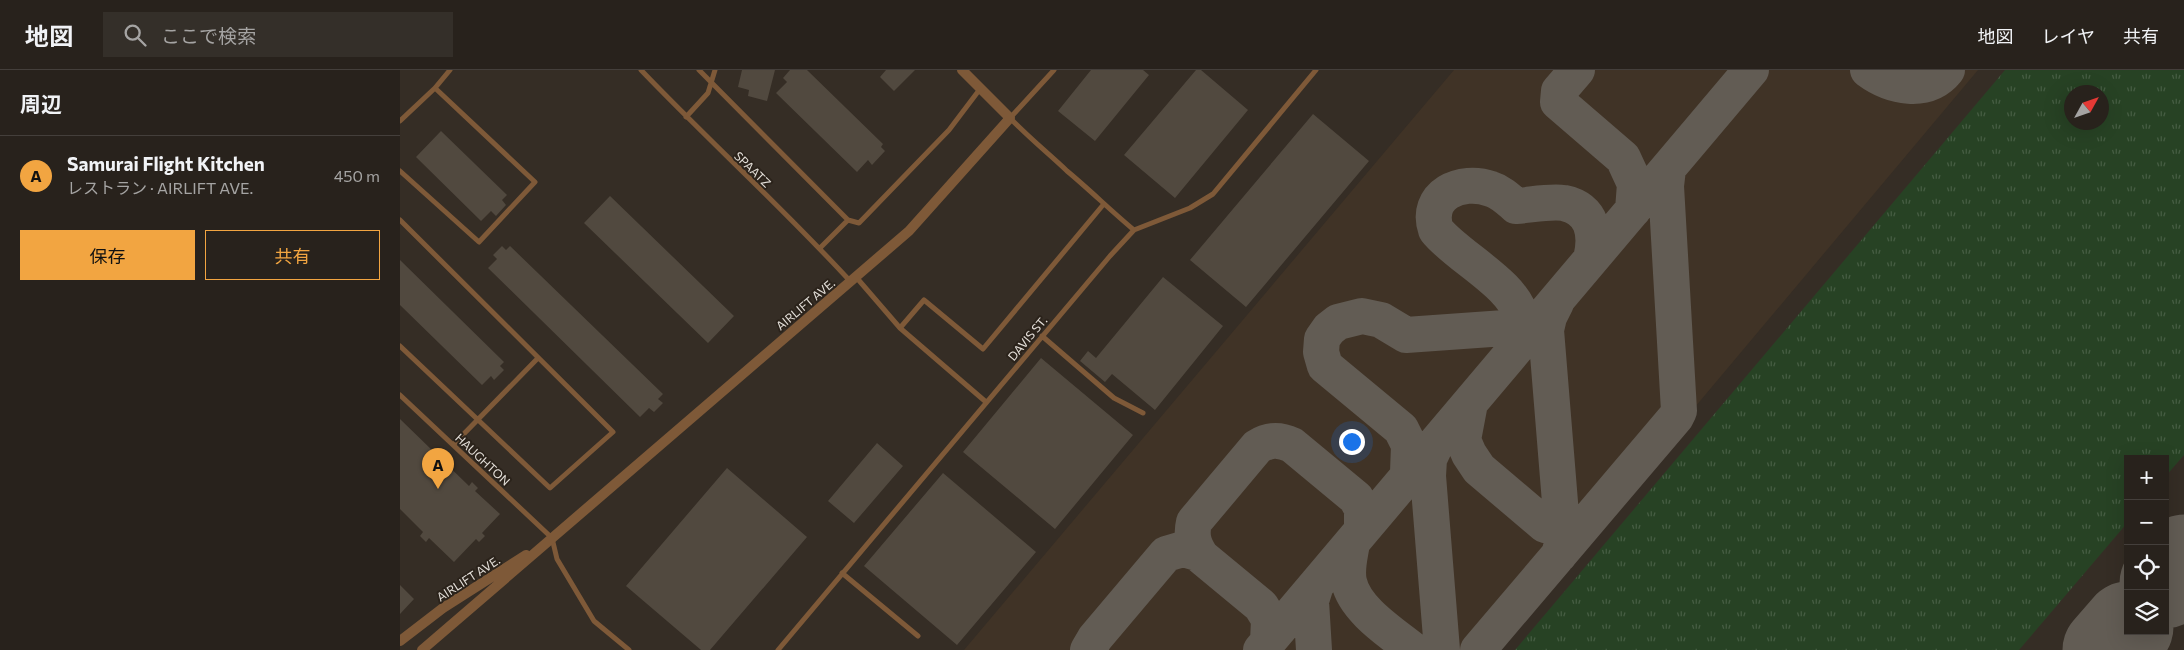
<!DOCTYPE html>
<html lang="ja">
<meta charset="utf-8">
<style>
:root{--surface:#28221c;--page:#342f29;--text:#f1f3f6;--muted:#a5a4a3;--line:#443f3b;--accent:#f2a541}
body{margin:0;font-family:Commissioner,"Noto Sans JP",sans-serif;background:var(--page);color:var(--text)}
.controls{position:absolute;right:15px;bottom:15px;display:grid;overflow:hidden;border-radius:0px;box-shadow:0 5px 20px #0002}
.controls button{width:45px;height:45px;display:grid;place-items:center;padding:0;border:0;border-bottom:1px solid var(--line);background:var(--surface);color:var(--text);font:25px sans-serif}
.compass{position:absolute;left:1664px;top:15px;width:45px;height:45px;border-radius:50%;background:var(--surface);box-shadow:0 5px 20px #0002;rotate:50deg}
.you{position:absolute;left:951px;top:371px;width:18px;height:18px;margin:-12px;border:4px solid #fff;border-radius:50%;background:#1a73e8;box-shadow:0 0 0 8px #1a73e833}
.badge{display:grid;place-items:center;width:32px;height:32px;border-radius:50%;background:var(--accent);color:#111;font-size:16px;font-weight:700}
.pin{position:absolute;translate:-50% -41px;filter:drop-shadow(0 1px 2px #0008)}
.pin::after{content:'';position:absolute;top:26px;width:18px;height:15px;background:inherit;clip-path:polygon(0 0,100% 0,50% 100%)}
.list{margin:0;padding:0;list-style:none}
h2{display:flex;justify-content:space-between;align-items:center;height:65px;margin:0;padding:0 20px;font-size:21px}
h2 small{font-size:16px;font-weight:400;color:var(--muted)}
.list li{display:grid;grid-template-columns:32px 1fr auto;gap:15px;align-items:center;box-sizing:border-box;height:80px;padding:0 20px;border-top:1px solid var(--line)}
.list b{display:block;font-size:19px;white-space:nowrap}
.list p{margin:0;font-size:16px;white-space:nowrap;color:var(--muted)}
.list em{font-size:16px;font-style:normal;color:var(--muted)}
.actions{display:flex;gap:10px;padding:15px 20px}
.actions a{flex:1;padding:11px 0;border:1px solid var(--accent);border-radius:0px;text-align:center;font-size:18px;color:var(--accent)}
.actions .main{background:var(--accent);color:#111}
.icon{flex:none;width:28px;height:28px;fill:none;stroke:currentColor;stroke-width:2;stroke-linecap:round;stroke-linejoin:round}
.map{position:relative;flex:none;width:1784px;height:580px;overflow:hidden}
header{display:flex;align-items:center;gap:30px;box-sizing:border-box;height:70px;padding:0 25px;background:var(--surface);border-bottom:1px solid var(--line)}
header strong{font-size:24px}
nav{display:flex;gap:28px;margin-inline-start:auto;font-size:18px}
.search{width:350px;height:45px;background:var(--page);display:flex;align-items:center;gap:12px;box-sizing:border-box;padding:0 18px;border-radius:0px;color:var(--muted);font-size:19px}
main{display:flex}
aside{flex:1;background:var(--surface)}
.map>svg:first-child{display:block}
.built{fill:#403326}
.grass{fill:url(#grass-tufts);fill-rule:evenodd}
.lines{fill:none;stroke-linecap:round;stroke-linejoin:round}
.taxiway{stroke:#625c54;stroke-width:36}
.runway{stroke:#625c54;stroke-width:91}
.building{fill:#51493f}
.service{stroke:#7e5938;stroke-width:5}
.minor{stroke:#7e5938;stroke-width:10}
.labels{text-anchor:middle;dominant-baseline:central;stroke-width:4;stroke-linejoin:round;paint-order:stroke}
.street-label{font-size:12px;fill:#e5e0da;stroke:#2b231b}
</style>
<header>
<strong>地図</strong>
<div class="search"><svg class="icon" aria-label="search" viewBox="0 0 24 24"><circle cx="10" cy="10" r="6"/><path d="M15 15l6 6"/></svg>ここで検索</div>
<nav><a>地図</a><a>レイヤ</a><a>共有</a></nav>
</header>
<main>
<aside>
<h2>周辺<small></small></h2>
<ul class="list">
<li><span class="badge">A</span><div><b>Samurai Flight Kitchen</b><p>レストラン · AIRLIFT AVE.</p></div><em>450 m</em></li>
</ul>
<div class="actions"><a class="main">保存</a><a>共有</a></div>
</aside>
<div class="map">
<svg width="1784" height="580" viewBox="0 0 1784 580">
<defs>
<pattern id="grass-tufts" width="24" height="20" patternUnits="userSpaceOnUse" patternTransform="scale(1.25)"><rect width="24" height="20" fill="#274224"/><path d="M3 7l-1-3M5 7V3M7 7l1-3M15 17l-1-3M17 17v-4M19 17l1-3" fill="none" stroke="#465d43"/></pattern>
</defs>
<rect width="100%" height="100%" fill="#352d25"/>
<path class="built" d="M1054,0H1578L1091,580H564Z"/>
<path class="grass" d="M1605,0H1784V385L1765,407V389H1728V452L1619,580H1115ZM1672,22H1702V52H1672Z"/>
<g class="lines">
<path class="taxiway" d="M1177,0L1159,21L1158,32L1223,88L1235,114L1233,140
M1468,0C1491,17 1527,25 1547,0
M1156,233L1149,247L1146,260L1163,469L1159,485
M1119,275C1120,266 1122,257 1121,248C1116,215 1056,186 1036,160C1024,125 1061,108 1091,119C1101,122 1109,130 1116,136C1131,135 1149,131 1164,133C1193,139 1197,165 1191,189
M1070,333L1063,370L1069,384L1079,399L1145,455L1161,458L1182,455
M1037,372L1029,389L1028,406L1042,580
M1008,402L1009,375L1001,359L925,296L921,282L922,269L929,259L938,252L962,246L981,250L1006,265L1119,257L1141,249
M952,473C950,486 946,499 949,512C955,540 992,563 1013,580
M801,486C793,474 791,465 794,452L857,377C869,369 879,369 892,375L956,428L962,439V460
M688,580L695,568L766,484L783,479L797,483L861,536L869,549L868,572
M861,580L1351,0
M914,580L911,531L916,515
M1078,580L1276,347L1279,341L1266,116L1268,99"/>
<path class="runway" d="M1765,513L1784,490
M1708,580L1728,557"/>
</g>
<path class="building" d="M342,0H375L367,31L348,26L349,20L338,17Z
M390,0H407L483,74L481,77L485,81L472,95L468,90L457,102L376,23L387,12L383,8Z
M486,0H515L494,21L480,7Z
M691,0H743L749,5L695,71L658,41Z
M796,0H801L848,40L775,128L724,85Z
M913,44L969,91L846,237L790,190Z
M41,61L107,125L102,130L106,135L96,146L91,141L81,151L16,87Z
M210,126L334,246L308,273L184,153Z
M102,176L106,180L110,176L263,324L258,329L263,333L254,342L249,338L240,347L88,198L97,189L93,185Z
M0,190L104,292L100,296L104,300L94,310L91,306L82,315L0,235Z
M763,207L823,256L755,340L712,304L705,312L680,291L688,281L696,288Z
M641,288L733,365L655,459L563,382Z
M0,349L69,416L72,412L78,418L75,421L100,444L82,463L85,466L79,472L76,469L54,492L29,468L26,472L20,466L23,462L0,439Z
M477,373L503,396L454,453L428,431Z
M327,398L407,467L310,580H301L226,516Z
M543,403L636,482L557,575L464,496Z
M0,515L14,529L0,544Z"/>
<g class="lines">
<path class="service" d="M241,0C309,71 383,138 450,211
M299,0L448,150L420,178
M654,0L610,48C628,67 648,83 667,101C690,120 711,141 734,160
M286,47L308,23L315,0
M0,51L35,18L50,0
M0,101L79,172L135,112L35,18
M0,150L213,362L150,418L0,276
M448,150L459,153L549,60L580,19
M456,207L500,258L586,332
M500,258L524,230L583,279L703,135
M642,266L714,328L743,343
M0,325L152,468L157,489L194,551L229,580
M53,375L138,288
M442,503L518,566
M378,580L710,186L734,160L790,138L813,124L916,0"/>
<path class="minor" d="M0,571L43,538L126,485
M22,580L509,161L610,48L562,0"/>
</g>
<g class="labels">
<g class="street-label">
<text transform="translate(353 99) rotate(44)">SPAATZ</text>
<text transform="translate(405 234) rotate(-40)">AIRLIFT AVE.</text>
<text transform="translate(627 268) rotate(-50)">DAVIS ST.</text>
<text transform="translate(83 389) rotate(43)">HAUGHTON</text>
<text transform="translate(68 508) rotate(-33)">AIRLIFT AVE.</text>
</g>
</g>
</svg>
<div class="controls">
<button>+</button>
<button>−</button>
<button><svg class="icon" aria-label="locate" viewBox="0 0 24 24"><circle cx="12" cy="12" r="6"/><path d="M12 2v4M12 18v4M2 12h4M18 12h4"/></svg></button>
<button><svg class="icon" aria-label="layers" viewBox="0 0 24 24"><path d="M12 4l9 5-9 5-9-5zM3 14l9 5 9-5"/></svg></button>
</div>
<svg class="compass" viewBox="-18 -18 36 36"><path d="M0-13l5 13h-10z" fill="#e53935"/><path d="M0 13l5-13h-10z" fill="#a5a4a3"/></svg>
<div class="you"></div>
<div class="pin badge" style="left:38px;top:419px">A</div>
</div>
</main>
